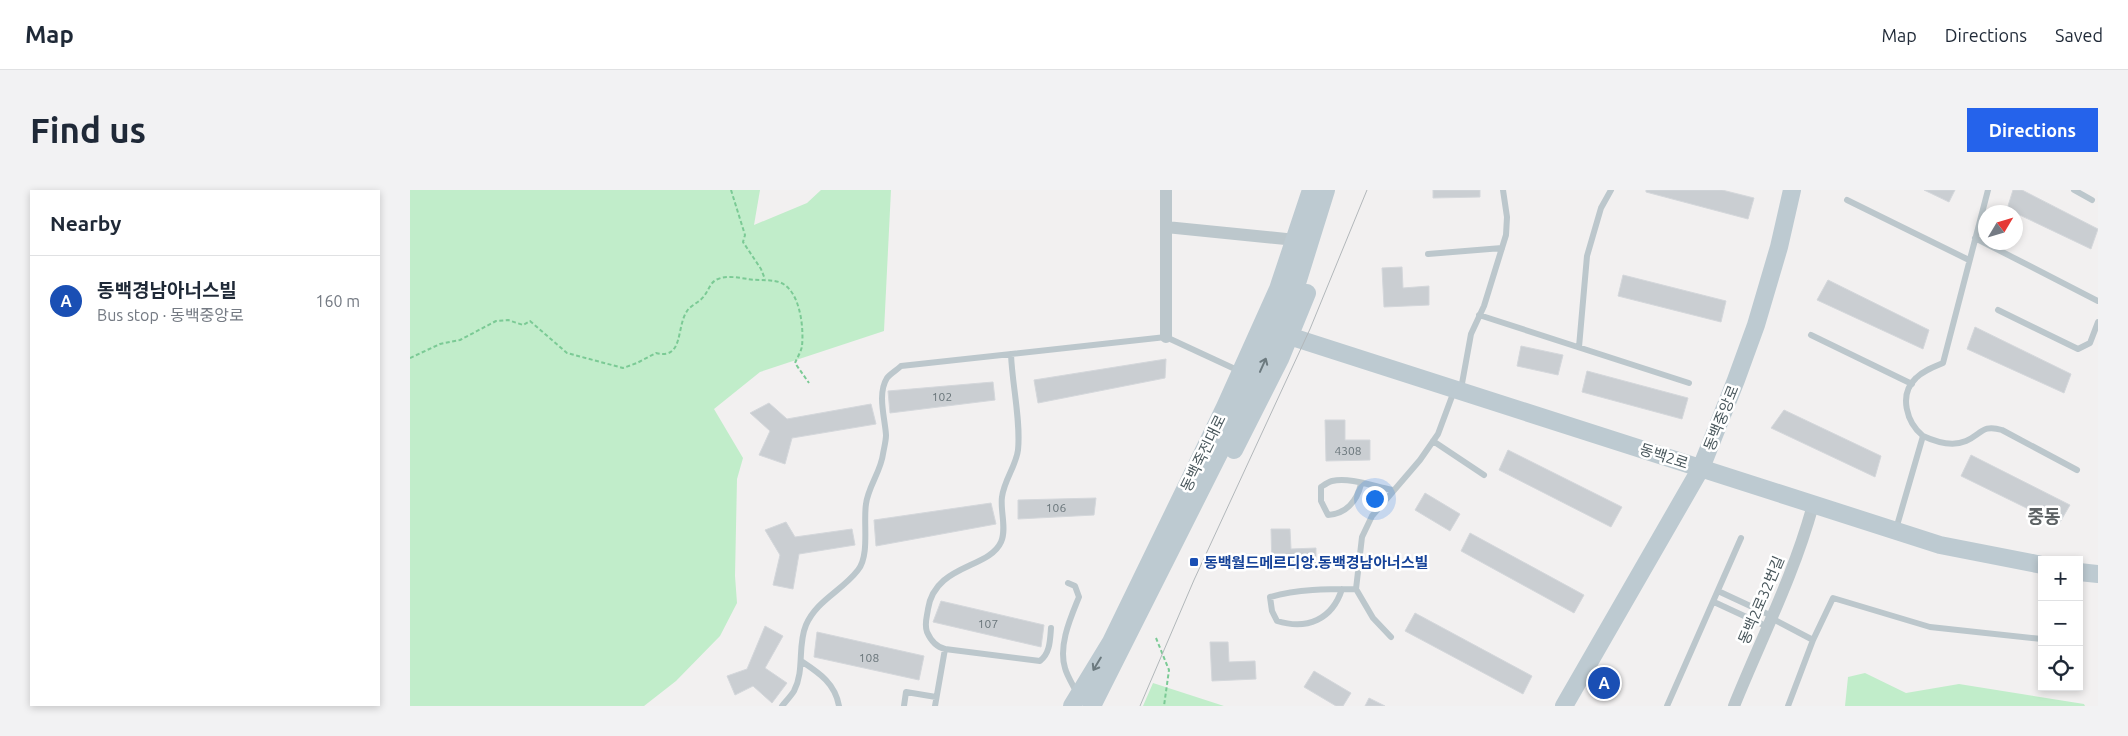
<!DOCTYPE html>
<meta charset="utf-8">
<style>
:root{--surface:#fff;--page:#f2f2f3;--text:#1f2937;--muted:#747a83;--line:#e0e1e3;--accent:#2563eb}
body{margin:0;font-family:Ubuntu,"Noto Sans KR",sans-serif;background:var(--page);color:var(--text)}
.controls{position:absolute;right:15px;bottom:15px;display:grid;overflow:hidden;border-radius:0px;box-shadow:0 2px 8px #0003}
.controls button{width:45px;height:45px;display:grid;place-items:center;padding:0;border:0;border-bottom:1px solid var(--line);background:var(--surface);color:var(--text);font:25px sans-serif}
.compass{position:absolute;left:1568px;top:15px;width:45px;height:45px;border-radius:50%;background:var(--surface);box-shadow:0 2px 8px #0003;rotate:52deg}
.you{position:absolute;left:964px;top:308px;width:18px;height:18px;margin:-12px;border:4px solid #fff;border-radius:50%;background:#1a73e8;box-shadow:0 0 0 8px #1a73e833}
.badge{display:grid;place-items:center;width:32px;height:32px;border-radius:50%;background:var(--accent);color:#fff;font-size:16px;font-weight:700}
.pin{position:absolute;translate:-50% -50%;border:2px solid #fff;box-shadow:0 1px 5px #0006}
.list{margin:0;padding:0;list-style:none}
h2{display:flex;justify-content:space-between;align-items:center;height:65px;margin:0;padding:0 20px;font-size:21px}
h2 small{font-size:16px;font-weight:400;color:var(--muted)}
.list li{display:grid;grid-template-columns:32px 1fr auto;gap:15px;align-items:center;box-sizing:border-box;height:90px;padding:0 20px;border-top:1px solid var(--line)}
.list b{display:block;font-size:19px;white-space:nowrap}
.list p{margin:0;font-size:16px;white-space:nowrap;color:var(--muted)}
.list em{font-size:16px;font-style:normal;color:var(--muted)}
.icon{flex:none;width:28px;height:28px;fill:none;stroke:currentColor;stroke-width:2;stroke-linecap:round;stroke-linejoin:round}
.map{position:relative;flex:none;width:1688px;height:516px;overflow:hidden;border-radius:0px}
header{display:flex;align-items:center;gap:30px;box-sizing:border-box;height:70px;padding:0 25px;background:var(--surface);border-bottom:1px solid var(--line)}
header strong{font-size:24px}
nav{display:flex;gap:28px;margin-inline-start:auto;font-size:18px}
.intro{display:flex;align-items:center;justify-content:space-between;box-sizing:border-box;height:120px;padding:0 30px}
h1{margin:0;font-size:35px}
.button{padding:12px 22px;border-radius:0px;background:var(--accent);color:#fff;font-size:18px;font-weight:700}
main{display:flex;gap:30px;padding:0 30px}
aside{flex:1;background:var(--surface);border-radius:0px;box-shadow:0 2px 8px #0003}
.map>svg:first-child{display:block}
.green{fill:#c1edca}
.building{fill:#caced2;stroke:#d4d7db}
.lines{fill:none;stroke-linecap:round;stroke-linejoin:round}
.path{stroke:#7bca95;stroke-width:2;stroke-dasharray:4 2.5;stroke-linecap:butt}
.lane{stroke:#bcc7cc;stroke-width:6}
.street{stroke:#bcc7cc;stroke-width:12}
.secondary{stroke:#bdcad1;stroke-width:18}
.tram{stroke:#b2b7ba;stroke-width:1}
.oneway{stroke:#6c7a7f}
.transit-dot{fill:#1a4fb4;stroke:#fff;stroke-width:2}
.labels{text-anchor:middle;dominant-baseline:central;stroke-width:5;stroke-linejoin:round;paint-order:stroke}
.number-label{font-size:12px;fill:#69757a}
.street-label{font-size:15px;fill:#49575c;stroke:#fff}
.transit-label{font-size:15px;font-weight:bold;fill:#164399;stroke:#fff;text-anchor:start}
.quarter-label{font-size:18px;font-weight:bold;fill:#5d6264;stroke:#fff}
</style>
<header>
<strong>Map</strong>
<nav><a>Map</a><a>Directions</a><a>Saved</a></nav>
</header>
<div class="intro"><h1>Find us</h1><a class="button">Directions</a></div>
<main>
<aside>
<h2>Nearby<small></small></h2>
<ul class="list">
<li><span class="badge" style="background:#1a4fb4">A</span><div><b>동백경남아너스빌</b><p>Bus stop · 동백중앙로</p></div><em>160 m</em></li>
</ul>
</aside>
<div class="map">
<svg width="1688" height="516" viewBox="0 0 1688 516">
<rect width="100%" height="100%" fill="#f2f0f0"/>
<path class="green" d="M0,0H350L344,35L397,13L411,0H481L474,141L350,182L304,219L333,268L327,289L325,386L327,413L310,446L266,491L234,516H0Z
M1455,483L1496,503L1549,494L1674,514L1675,516H1435L1438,487Z
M743,493L814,516H733Z"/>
<path class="building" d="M1023,0H1070V7L1023,8Z
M1236,0H1312L1344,8L1338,29L1236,2Z
M1514,0H1545L1539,12Z
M1603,0H1612L1688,39L1681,59L1597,19Z
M992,77L993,98L1019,96V115L974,117L972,78Z
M1213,85L1316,111L1311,132L1208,106Z
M1418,90L1519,140L1513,159L1407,110Z
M1565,137L1661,184L1654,203L1557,159Z
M1111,156L1153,165L1148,185L1107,176Z
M756,169L755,188L628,213L624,190Z
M1177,181L1278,208L1272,229L1172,202Z
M583,192L585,210L480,223L478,201Z
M359,213L377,229L461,214L466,234L382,248L375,274L349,265L360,241L340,223Z
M1374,220L1471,266L1465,287L1361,238Z
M915,230H935V250H960V270L916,271Z
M1098,260L1212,317L1201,337L1089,280Z
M1561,265L1660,315L1649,334L1551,286Z
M1015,303L1050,324L1040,341L1005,320Z
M686,308L684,325L608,329V310Z
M581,313L586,334L466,356L464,330Z
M376,332L385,347L442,339L445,355L389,364L383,399L363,395L370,365L355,340Z
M861,339H880L881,359L906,358V378L862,379Z
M1060,343L1174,405L1164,423L1051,361Z
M531,411L634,435L631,457L523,432Z
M1005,423L1122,486L1113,504L995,441Z
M355,436L373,446L355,478L377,493L362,513L343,496L325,505L317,486L337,479Z
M407,442L514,466L509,490L404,467Z
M800,452H818L819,472L845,471L846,489L802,491Z
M904,481L941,503L933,516H926L894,497Z
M959,508L975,516H955Z"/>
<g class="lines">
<path class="path" d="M321,0L335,45L333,52L351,79L355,89
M0,168L30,154L50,150L86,131L98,130L113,135L120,131L157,163L213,178L227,173L246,163C274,170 266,137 277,121C281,115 290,112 294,106C299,100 300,92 308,89C317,85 330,88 338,89C349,91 358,89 369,92C390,99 394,137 392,156C391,162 387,168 385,173L399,193
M746,448L759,480L754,516"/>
<path class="lane" d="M1664,0L1682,10
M1437,10L1559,70
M1565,48L1688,111
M1018,64L1092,58
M1588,120L1668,159L1680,153L1688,132
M1069,125L1279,193
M1401,145L1502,194
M1169,157L1177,66L1191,18L1201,0
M1051,199L1061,144L1074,116L1096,45L1097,27L1093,0
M1513,246C1526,252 1542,257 1556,251C1572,244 1572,234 1592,240L1667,280
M1023,251L1074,285
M951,294C947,311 936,324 918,325L911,311V297C914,295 918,292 922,291C941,287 965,297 983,300
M1486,339L1513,246C1497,233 1488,205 1506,188C1513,181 1523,177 1533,173L1578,0
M658,393L665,396L669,407C661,427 648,455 655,478C657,486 663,495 667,503
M932,399C922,430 897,440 867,431L862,421L860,407C888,399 917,399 946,399
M1308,401L1364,427
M1304,412L1358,437
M1363,429L1403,450
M981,447L963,428L946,399L952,347L962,326L1010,270L1028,244L1044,201
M535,459L630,471C640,463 640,451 641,438
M391,471C409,483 425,493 429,516
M372,516C376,511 381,506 384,501C395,480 387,456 396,435C407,410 432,401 448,380C460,365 453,332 456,314C458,297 471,281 473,264C474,258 476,251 476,245C475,228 467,204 477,188C480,184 487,180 491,176L756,147L825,179
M494,516L496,502L526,507
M525,516L535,459C526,457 521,451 517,442C514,434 517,427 518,419C525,374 579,379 591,352C597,339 590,320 592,307C594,290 606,276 608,260C611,231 602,194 601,164
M1257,516L1331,348
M1378,516L1403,450L1423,408L1520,437L1632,449"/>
<path class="street" d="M756,37L876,49
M756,147V0
M1324,516C1351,449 1384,385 1403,315"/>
<path class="secondary" d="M879,146L1530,355L1632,375
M824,260L870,169L897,103
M1669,382L1688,384
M662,516L701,452L815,217L868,99L901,0
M682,516L846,190L883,106L916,0
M1154,516L1291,278L1326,190L1346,135L1369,57L1382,0"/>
<path class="tram" d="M730,516L784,390L900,139L957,0"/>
</g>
<defs><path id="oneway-shaft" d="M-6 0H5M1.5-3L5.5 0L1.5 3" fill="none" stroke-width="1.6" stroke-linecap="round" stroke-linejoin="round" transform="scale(1.25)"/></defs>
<g class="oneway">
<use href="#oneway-shaft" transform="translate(853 175) rotate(-66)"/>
<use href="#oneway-shaft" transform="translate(687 474) rotate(121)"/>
</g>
<rect class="transit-dot" x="779" y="367" width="10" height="10" rx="2.5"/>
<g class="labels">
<g class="number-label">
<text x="532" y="206">102</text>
<text x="938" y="260">4308</text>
<text x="646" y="317">106</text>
<text x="578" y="433">107</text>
<text x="459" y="467">108</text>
</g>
<g class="street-label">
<text transform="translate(1311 228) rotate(-68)">동백중앙로</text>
<text transform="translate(793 263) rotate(-64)">동백죽전대로</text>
<text transform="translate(1254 266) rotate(18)">동백2로</text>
<text transform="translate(1351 410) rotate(-67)">동백2로32번길</text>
</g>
<g class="transit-label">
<text x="794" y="372">동백월드메르디앙.동백경남아너스빌</text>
</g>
<g class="quarter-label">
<text x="1634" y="326">중동</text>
</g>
</g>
</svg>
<div class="controls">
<button>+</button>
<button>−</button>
<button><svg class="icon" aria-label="locate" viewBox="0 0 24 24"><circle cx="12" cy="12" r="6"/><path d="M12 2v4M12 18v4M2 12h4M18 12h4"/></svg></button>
</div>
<svg class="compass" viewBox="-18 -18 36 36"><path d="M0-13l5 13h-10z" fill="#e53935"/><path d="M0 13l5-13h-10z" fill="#747a83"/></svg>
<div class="you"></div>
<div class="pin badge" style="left:1194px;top:493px;background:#1a4fb4">A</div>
</div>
</main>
